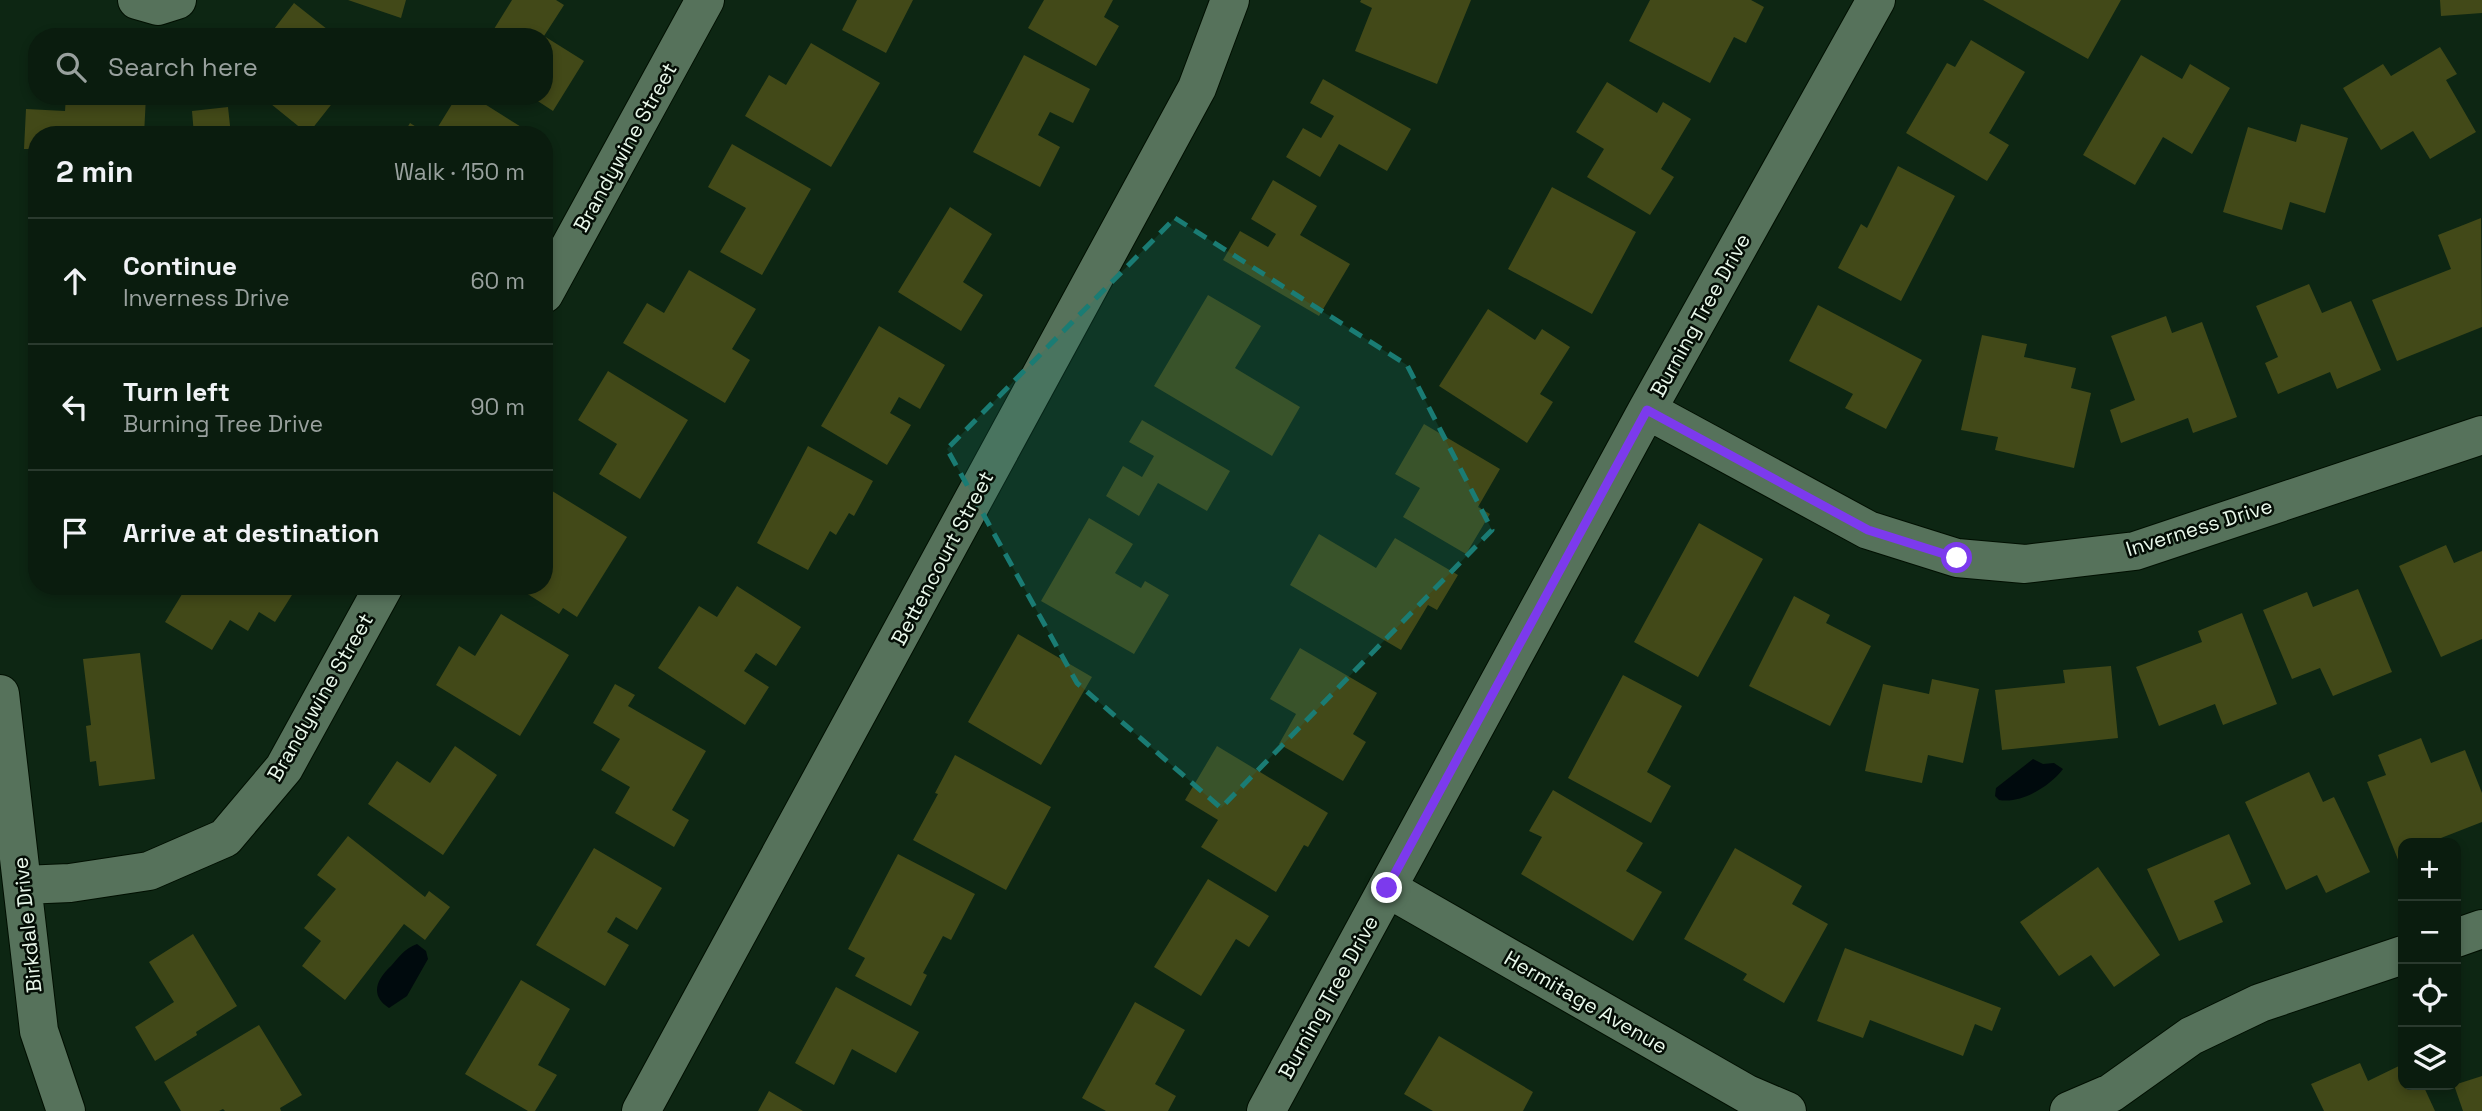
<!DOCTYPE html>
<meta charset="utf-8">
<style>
:root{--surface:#0a1c0e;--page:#18291c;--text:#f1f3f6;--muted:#99a19e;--line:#2a3a2e}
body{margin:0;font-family:"Space Grotesk",sans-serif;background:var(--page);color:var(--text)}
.controls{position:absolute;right:21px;bottom:21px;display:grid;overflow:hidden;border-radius:14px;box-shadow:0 4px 10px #0003}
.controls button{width:63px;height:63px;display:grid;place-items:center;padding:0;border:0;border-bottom:2px solid var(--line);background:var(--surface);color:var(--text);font:35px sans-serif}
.stop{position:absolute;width:21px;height:21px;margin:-16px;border:5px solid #7c3aed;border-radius:50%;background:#fff}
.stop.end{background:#7c3aed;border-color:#fff;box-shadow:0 2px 7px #0008}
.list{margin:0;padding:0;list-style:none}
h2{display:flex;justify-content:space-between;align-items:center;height:91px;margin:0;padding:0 28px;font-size:30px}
h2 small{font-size:23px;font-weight:400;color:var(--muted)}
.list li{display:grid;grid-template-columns:46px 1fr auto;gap:21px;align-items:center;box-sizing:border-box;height:126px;padding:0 28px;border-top:2px solid var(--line)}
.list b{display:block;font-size:26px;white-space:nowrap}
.list p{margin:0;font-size:23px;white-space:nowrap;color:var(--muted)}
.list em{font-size:23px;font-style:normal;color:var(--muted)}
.icon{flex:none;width:38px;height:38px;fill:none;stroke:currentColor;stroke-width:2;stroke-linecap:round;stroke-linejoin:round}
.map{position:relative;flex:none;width:2482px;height:1111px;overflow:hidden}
.search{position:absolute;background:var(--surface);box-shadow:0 4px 10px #0003;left:28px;top:28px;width:525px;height:77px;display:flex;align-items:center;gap:18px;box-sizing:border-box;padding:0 24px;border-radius:28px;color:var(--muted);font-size:26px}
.panel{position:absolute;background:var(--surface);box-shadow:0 4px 10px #0003;left:28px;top:126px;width:525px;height:469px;border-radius:28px}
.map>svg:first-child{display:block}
.water{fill:#000a0d}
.building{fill:#424918}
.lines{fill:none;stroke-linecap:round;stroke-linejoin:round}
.minor-casing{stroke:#000f01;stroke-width:40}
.minor{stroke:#56725b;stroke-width:38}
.route{stroke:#7c3aed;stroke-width:9}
.marked{fill:#1a7c74;fill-opacity:0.2;stroke:#1a7c74;stroke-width:5;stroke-dasharray:14 9;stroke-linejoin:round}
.labels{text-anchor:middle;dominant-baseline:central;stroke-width:5;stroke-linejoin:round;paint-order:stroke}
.street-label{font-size:21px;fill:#e9f8eb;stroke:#040d05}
</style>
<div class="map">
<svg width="2482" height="1111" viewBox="0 0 2482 1111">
<rect width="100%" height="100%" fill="#0d2613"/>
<path class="water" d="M2033,759L2043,764L2054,763L2063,769C2050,786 2022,804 1999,800L1995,796L1996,788Z
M417,944L426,951L428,959L407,996L389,1008C369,995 377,979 391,966C399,957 404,949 417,944Z"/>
<path class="building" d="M348,0H406L401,18Z
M512,0H556L564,5L544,36L584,61L553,111L530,96H544V36L489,37Z
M857,0H913L886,53L842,30Z
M1044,0H1113L1104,17L1119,26L1096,66L1028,28Z
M1361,0H1471L1437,84L1355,51L1372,8L1360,2Z
M1650,0H1751L1764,7L1746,43L1734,37L1710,83L1629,41Z
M1983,0H2121L2088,59Z
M2440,0H2482V13L2441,16Z
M294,3L337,37H268Z
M1971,40L2025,72L1989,133L2009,145L1987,181L1906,133L1947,63L1955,67Z
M811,43L880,83L831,167L745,116L769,75L786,85Z
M2440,47L2457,74L2446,80L2476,132L2430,159L2413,131L2381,150L2343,88L2383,64L2391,76Z
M1024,55L1090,89L1073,123L1050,112L1038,135L1060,147L1040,187L973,152Z
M2141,55L2182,79L2190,64L2230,88L2192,154L2163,137L2135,185L2083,155Z
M1323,79L1411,129L1387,171L1339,144L1320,177L1286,157L1303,128L1321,138L1334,116L1310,103Z
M1607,82L1657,113L1663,102L1691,119L1661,169L1674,177L1650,215L1587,177L1604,149L1576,132Z
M66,96H146L144,135H37V149H24L26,109L65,111Z
M277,96H338L308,134L271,104Z
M457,96H472L534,135H433Z
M228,107L231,135H194L192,111Z
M410,123L429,135H403Z
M2301,124L2348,138L2325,213L2290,202L2282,230L2223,212L2248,127L2296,142Z
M732,144L811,189L762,275L720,252L746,208L708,187Z
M1898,166L1955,196L1901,301L1838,268L1861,224L1867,228Z
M37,180V228H35L30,181Z
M1273,180L1317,206L1300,235L1350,264L1319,316L1223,260L1240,231L1268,247L1276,234L1251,219Z
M1552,187L1636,232L1592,314L1508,269Z
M950,207L992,234L963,282L983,295L961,331L898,292Z
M2481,218L2482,327L2397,361L2372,300L2451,269L2438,235Z
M689,270L756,309L732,349L750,360L725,403L623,343L647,303L664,313Z
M2309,284L2322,313L2351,301L2381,370L2337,389L2330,372L2278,394L2265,363L2278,357L2256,306Z
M1208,295L1261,326L1235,368L1300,407L1272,456L1154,386Z
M1818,305L1922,360L1886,429L1845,408L1853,394L1789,361Z
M1488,309L1535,340L1542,329L1570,347L1540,394L1553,402L1527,443L1439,386Z
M2166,316L2172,333L2202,322L2237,417L2193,433L2188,418L2121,443L2110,410L2135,400L2111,336Z
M879,326L945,365L920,409L899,397L890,413L911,425L887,465L821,426Z
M1982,335L2027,344L2024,357L2076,368L2071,388L2091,393L2074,468L1995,450L1998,437L1961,430Z
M608,371L688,420L640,499L599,474L617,444L578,420Z
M1142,420L1230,471L1207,511L1158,483L1139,516L1106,496L1123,466L1142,477L1154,456L1129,442Z
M1424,424L1500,469L1478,507L1490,514L1466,554L1403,517L1420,488L1395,474Z
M808,446L873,481L854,516L849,513L836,535L830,531L808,570L757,543Z
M544,486L627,537L577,617L563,608L559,614L515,586H544Z
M1089,518L1133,544L1115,573L1141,588L1145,581L1169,595L1134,654L1041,601Z
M1699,523L1763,559L1698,677L1634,642Z
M1319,534L1376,568L1395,538L1458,575L1437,610L1428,605L1401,650L1290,585Z
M2446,545L2454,563L2482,551V639L2441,657L2399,566Z
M187,586H295L297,587L275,622L259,612L248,631L230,620L212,650L165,622Z
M737,586L801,627L776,666L756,653L744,671L769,687L745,725L658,668L699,606L717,617Z
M2358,589L2392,672L2333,696L2320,668L2292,679L2263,610L2307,592L2313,607Z
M1794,596L1830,615L1826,623L1871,646L1830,726L1749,686Z
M2242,613L2277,704L2223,725L2215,704L2159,726L2136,667L2202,642L2198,631Z
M501,614L569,655L520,736L436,685L459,646L475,656Z
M1018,634L1092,677L1041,765L968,722Z
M1300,648L1377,693L1353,734L1366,742L1343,781L1279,744L1296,714L1270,699Z
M140,653L155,779L99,786L96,761L90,762L86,726L91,725L83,659Z
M2111,666L2118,738L2002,750L1995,690L2065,683L2063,670Z
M1623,675L1682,706L1647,772L1671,786L1651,823L1568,778Z
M1932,679L1979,689L1963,763L1928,755L1922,783L1865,771L1883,684L1929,694Z
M615,684L635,695L628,706L706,751L672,810L689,820L674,847L615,813L630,787L601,770L620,739L593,723Z
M2421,738L2431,763L2465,750L2482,793V822L2441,838L2443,843H2403V866L2401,867L2367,782L2386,775L2378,755Z
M455,746L497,775L443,855L368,804L397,761L430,783Z
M1217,746L1328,813L1308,847L1304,845L1276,892L1201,847L1218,820L1185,800Z
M955,755L1051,807L1006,890L913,840L938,794L935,793Z
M2309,772L2323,802L2334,797L2370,872L2326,893L2317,875L2286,890L2245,802Z
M1553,790L1643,843L1626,871L1662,892L1633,941L1521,874L1542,837L1529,831Z
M2229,834L2251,884L2214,901L2223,922L2179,941L2147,869Z
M348,836L425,897L429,891L450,907L425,940L404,924L345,1000L302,966L321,941L304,928L336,889L317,875Z
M594,848L662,888L637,930L616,917L607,932L629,945L605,986L536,945Z
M1735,848L1802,886L1792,904L1828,924L1784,1003L1743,980L1747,974L1684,939Z
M898,854L975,894L951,940L943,936L923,973L927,975L911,1006L855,976L865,958L848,949Z
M2098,867L2160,955L2114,987L2091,955L2059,976L2020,922Z
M1208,879L1269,916L1249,947L1236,939L1201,996L1154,967Z
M193,934L237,1006L196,1032L197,1035L155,1061L135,1027L174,1002L149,962Z
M1845,948L2001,1008L1992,1031L1975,1024L1963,1056L1870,1020L1863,1038L1817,1021Z
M521,980L570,1009L538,1065L557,1075L535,1111H528L465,1074Z
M836,987L919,1032L896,1073L852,1049L834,1085L795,1063Z
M1135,1002L1185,1030L1155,1084L1176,1096L1168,1111H1106L1082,1098Z
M259,1025L302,1095L280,1108L281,1111H225L223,1109L219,1111H181L164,1082Z
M1439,1036L1533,1092L1523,1111H1433L1404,1094Z
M2360,1063L2368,1081L2403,1064V1085H2423L2435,1111H2324L2311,1084Z
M2482,1076V1111H2463L2454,1085Z
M769,1091L803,1111H758Z"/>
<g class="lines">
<defs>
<path id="minor" d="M137,0L158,6L177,0
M544,294L705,0
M1647,410L1868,530L1957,558L2025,564L2135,551L2482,435
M0,694L39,1031L66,1111
M23,885L70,883L149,871L225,838L284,768L384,586
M1387,888L1747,1094L1787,1111
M2456,938L2482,929
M641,1111L1197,88L1230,0
M1266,1111L1647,410L1876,0
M2069,1111L2111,1093L2191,1036L2260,1003L2403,955"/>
</defs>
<use href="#minor" class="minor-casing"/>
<use href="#minor" class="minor"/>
</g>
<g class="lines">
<path class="route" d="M1387,888L1647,410L1868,530L1957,558"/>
</g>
<path class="marked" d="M1175,218L1407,365L1492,530L1221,808L1077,683L947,449Z"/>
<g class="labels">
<g class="street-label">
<text transform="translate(625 147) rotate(-61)">Brandywine Street</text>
<text transform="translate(1700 315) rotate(-61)">Burning Tree Drive</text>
<text transform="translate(2199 527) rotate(-17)">Inverness Drive</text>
<text transform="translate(942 558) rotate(-62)">Bettencourt Street</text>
<text transform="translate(320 697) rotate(-60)">Brandywine Street</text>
<text transform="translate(27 925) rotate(-96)">Birkdale Drive</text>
<text transform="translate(1328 997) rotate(-61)">Burning Tree Drive</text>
<text transform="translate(1586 1002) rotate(30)">Hermitage Avenue</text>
</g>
</g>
</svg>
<div class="controls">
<button>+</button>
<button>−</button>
<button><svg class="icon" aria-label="locate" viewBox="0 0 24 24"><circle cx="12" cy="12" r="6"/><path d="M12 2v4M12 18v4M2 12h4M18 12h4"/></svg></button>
<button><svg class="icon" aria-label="layers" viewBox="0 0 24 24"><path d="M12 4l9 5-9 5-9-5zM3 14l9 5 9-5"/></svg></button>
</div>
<div class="stop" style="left:1957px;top:558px"></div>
<div class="stop end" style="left:1387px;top:888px"></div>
<div class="search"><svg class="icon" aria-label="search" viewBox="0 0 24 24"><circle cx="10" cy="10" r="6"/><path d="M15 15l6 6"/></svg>Search here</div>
<section class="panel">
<h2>2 min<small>Walk · 150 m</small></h2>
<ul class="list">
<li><svg class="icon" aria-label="ahead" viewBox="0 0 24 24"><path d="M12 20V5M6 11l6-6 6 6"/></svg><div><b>Continue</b><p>Inverness Drive</p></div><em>60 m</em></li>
<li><svg class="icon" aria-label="left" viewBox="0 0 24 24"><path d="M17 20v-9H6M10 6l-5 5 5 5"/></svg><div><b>Turn left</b><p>Burning Tree Drive</p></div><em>90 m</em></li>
<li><svg class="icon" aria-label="arrive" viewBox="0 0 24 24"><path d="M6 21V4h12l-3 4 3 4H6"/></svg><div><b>Arrive at destination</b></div></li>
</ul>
</section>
</div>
